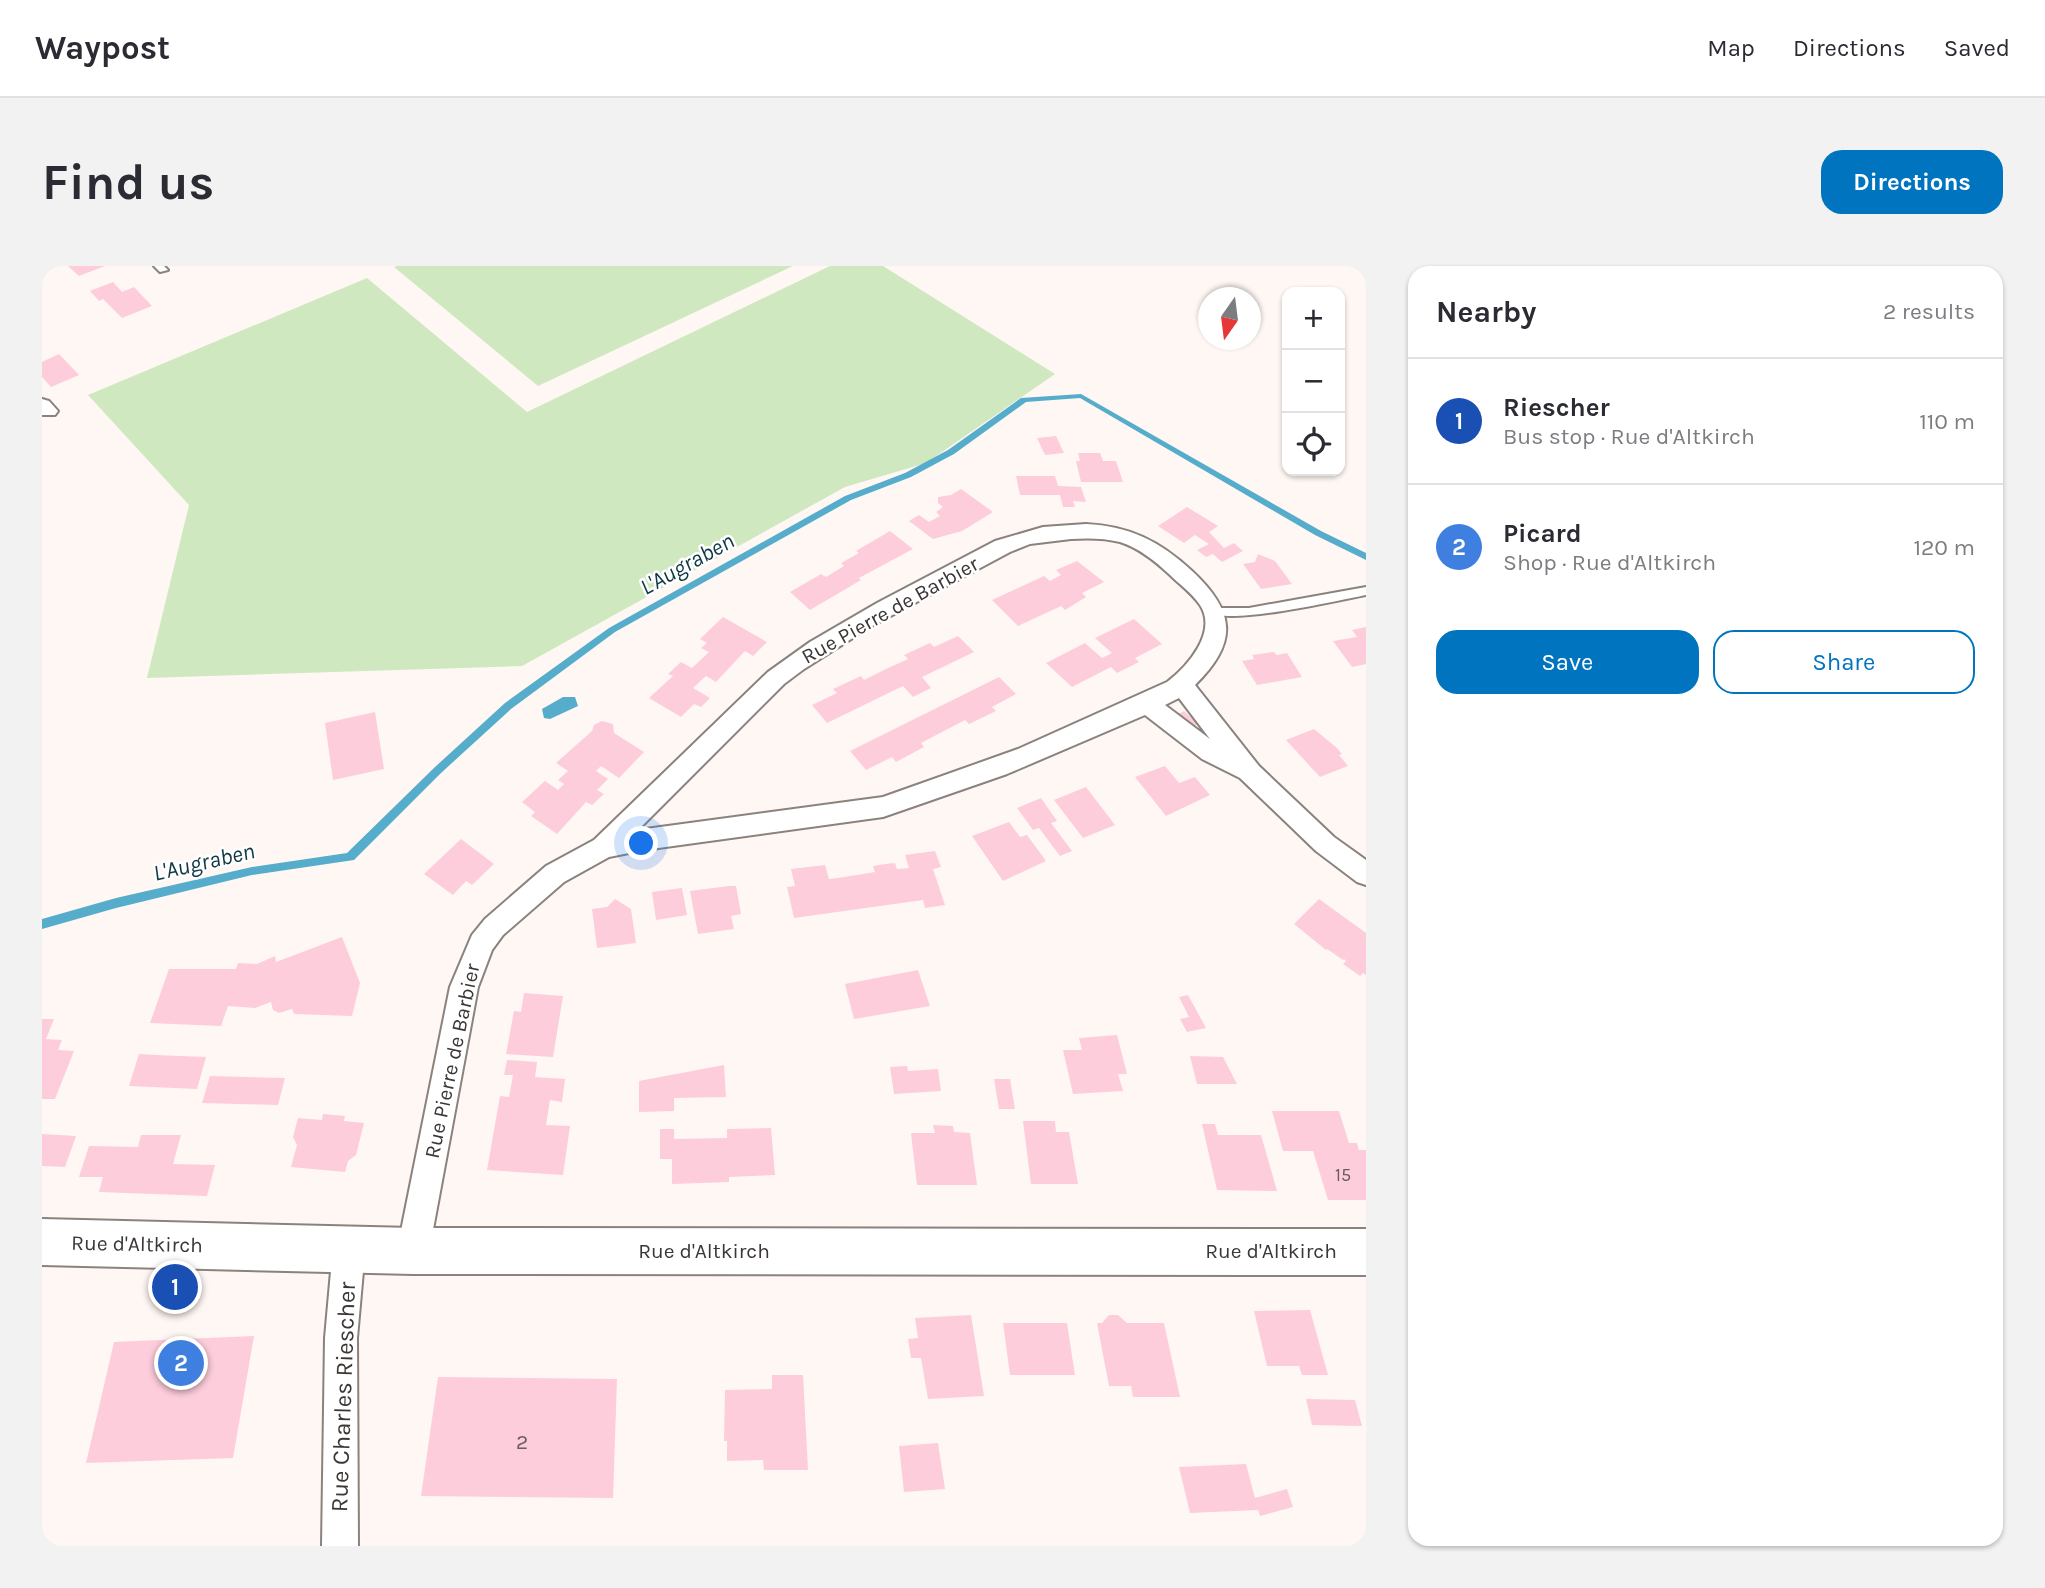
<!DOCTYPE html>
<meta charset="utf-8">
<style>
:root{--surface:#fff;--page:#f2f2f3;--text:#2b2b33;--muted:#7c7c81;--line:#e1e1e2;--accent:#0074be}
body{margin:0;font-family:Karla,sans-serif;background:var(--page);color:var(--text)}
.controls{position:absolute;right:21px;top:21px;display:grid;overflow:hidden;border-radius:14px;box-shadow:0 2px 5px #0004}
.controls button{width:63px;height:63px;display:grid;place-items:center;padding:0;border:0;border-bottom:2px solid var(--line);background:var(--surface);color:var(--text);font:35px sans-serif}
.compass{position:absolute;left:1156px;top:21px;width:63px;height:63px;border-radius:50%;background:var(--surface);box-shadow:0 2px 5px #0004;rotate:194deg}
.you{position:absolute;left:600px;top:578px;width:24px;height:24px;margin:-18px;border:5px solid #fff;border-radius:50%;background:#1a73e8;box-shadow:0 0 0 10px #1a73e833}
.badge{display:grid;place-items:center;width:46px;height:46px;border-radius:50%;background:var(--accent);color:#fff;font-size:23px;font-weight:700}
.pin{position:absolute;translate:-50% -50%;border:4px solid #fff;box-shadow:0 2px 7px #0006}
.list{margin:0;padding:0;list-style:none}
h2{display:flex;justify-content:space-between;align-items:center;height:91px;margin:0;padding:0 28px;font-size:30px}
h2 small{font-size:23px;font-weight:400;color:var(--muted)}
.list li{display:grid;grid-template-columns:46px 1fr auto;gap:21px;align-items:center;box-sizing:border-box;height:126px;padding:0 28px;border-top:2px solid var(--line)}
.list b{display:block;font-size:26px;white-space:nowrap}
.list p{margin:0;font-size:23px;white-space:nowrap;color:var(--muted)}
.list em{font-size:23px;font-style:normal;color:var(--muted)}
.actions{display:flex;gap:14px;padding:21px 28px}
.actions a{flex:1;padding:16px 0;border:2px solid var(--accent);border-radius:21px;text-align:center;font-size:24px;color:var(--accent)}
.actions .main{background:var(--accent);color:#fff}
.icon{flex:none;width:38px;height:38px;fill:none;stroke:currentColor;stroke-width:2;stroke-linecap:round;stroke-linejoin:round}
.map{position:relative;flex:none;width:1324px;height:1280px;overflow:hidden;border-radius:21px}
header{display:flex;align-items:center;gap:42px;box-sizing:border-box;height:98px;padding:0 35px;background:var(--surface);border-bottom:2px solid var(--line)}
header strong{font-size:33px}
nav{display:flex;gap:38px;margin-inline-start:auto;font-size:24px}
.intro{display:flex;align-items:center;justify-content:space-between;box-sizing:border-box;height:168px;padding:0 42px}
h1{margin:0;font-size:49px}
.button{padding:18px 32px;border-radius:21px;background:var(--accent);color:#fff;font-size:24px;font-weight:700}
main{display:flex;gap:42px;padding:0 42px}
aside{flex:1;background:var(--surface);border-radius:21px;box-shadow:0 2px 5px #0004}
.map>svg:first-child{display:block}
.green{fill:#cfe8c0}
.water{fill:#56adcb}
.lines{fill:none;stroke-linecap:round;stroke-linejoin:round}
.stream{fill:#56adcb;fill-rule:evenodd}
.building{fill:#fdcddb}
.lane-casing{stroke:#8a827d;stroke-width:4}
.street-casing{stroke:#8a827d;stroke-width:4}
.secondary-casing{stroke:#8a827d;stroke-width:4}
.lane{fill:#fff;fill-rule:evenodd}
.street{fill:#fff;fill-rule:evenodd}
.secondary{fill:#fff;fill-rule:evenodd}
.labels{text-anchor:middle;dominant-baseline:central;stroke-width:5;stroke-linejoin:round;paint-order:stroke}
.number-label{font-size:18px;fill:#6c5c5e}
.street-label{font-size:21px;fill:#3b3735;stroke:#fff}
.near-number-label{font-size:21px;fill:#6c5c5e}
.water-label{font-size:23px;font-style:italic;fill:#0f3845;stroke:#fff}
.near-street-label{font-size:24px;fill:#3b3735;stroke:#fff}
</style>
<header>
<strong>Waypost</strong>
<nav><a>Map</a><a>Directions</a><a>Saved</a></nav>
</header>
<div class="intro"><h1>Find us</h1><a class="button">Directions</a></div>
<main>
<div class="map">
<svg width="1324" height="1280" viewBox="0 0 1324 1280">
<rect width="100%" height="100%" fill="#fff7f3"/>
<path class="green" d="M355,0H751L496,120L352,1Z
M788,0H841L1013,108L884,197L803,221L480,400L105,412L147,239L46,129L325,12L485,146Z"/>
<path class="water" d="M521,431H533L536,440L508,453L502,452L500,443Z"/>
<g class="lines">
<path class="stream" d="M1039,128L1279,265L1324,287V294L1273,269L1038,132L984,136L912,188L869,211L809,234L573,366L469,443L399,507L312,594L210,609L74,642L0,663V653L74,632L210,601L305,587L393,501L463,437L567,362L803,230L863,207L906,184L979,132Z"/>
</g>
<path class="building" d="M26,0H63L37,10Z
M71,16L80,26L92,21L110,40L80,52L61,33L57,35L48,25Z
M17,88L37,109L9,121L0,111V96Z
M1014,170L1022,187L1003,189L995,172Z
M1036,187H1058L1061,195H1074L1081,216H1039L1034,195H1038Z
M974,210H1013L1016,220L1039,221L1044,236L1031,235L1033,241H1021L1018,229H978Z
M919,223L951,246L920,265L891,273L867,255L877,249L887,256L898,250L894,246L901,241L896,237V231L909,229Z
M1145,241L1176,260L1167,266L1182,282L1192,277L1201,285L1180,296L1171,288L1164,291L1155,284L1167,278L1153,269L1142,277L1116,260Z
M848,265L871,283L817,312L819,314L768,344L748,326L779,308L784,311L802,300L799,297L817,287L814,285Z
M1216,288L1233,295L1250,318L1219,323L1201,298L1213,296Z
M1035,295L1062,316L1040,327L1044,331L1023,344L1019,340L976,360L950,334L1002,310L1008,315L1019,309L1014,304Z
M681,351L725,376L711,390L703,385L674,416L664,410L651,422L668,432L659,441L652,438L639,451L607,432L631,410L626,408L639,396L650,402L667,386L659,382L665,377L658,373Z
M1092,353L1120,378L1093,392L1097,396L1075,407L1069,401L1030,421L1004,397L1043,377L1060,392L1070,387L1053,372Z
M1324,361V398L1310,401L1291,375L1315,371L1310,364Z
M916,370L932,386L880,411L889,422L871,431L861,420L785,457L770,439L795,427L791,423L819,410L822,414L844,403L866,393L862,389L888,377L892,381Z
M1232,386L1235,389L1245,387L1260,411L1215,419L1200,395L1212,393L1210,389Z
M957,411L974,428L950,441L954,445L927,458L923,454L879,477L882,481L854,496L850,491L824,504L808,485Z
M1142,445L1156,458L1149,462L1135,449Z
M333,446L342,503L291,514L283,457Z
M560,455L571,458L572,467L602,486L577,512L559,500L554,505L566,513L555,524L562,528L550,539L544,536L515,568L489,550L493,546L480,536L503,515L516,524L522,518L516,514L526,505L514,497L550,465L552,459Z
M1272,463L1295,482L1300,488L1297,489L1306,500L1278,511L1244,474Z
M1123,500L1137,517L1153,511L1168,529L1124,550L1093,511Z
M1044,521L1073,559L1041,572L1012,534Z
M999,532L1015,555L1009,557L1030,585L1018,590L997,562L991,564L975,542Z
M967,556L978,571L985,569L1004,595L961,615L930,570Z
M419,573L452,598L430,619L424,615L411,629L382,608Z
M893,585L899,601L891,603L903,639L883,642L881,634L752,652L745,621L753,620L749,603L783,599L787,613L796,612L833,606L831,600L843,598L853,597L855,603L867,602L863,589Z
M687,620H694L699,648L689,650L692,663L656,668L648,625Z
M640,622L645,649L614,654L610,626Z
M573,633L589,643L594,677L555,682L550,643L565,641Z
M1277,633L1324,667V709L1321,707L1318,710L1301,698L1304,695L1302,693L1301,694L1285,683L1284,684L1252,658Z
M300,671L318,717L310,750L252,748L250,743L237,747L231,744L229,736L213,742L186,740L179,760L108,757L127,703H194L196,697L215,698L233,690L234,696Z
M876,704L888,740L812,753L803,718Z
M482,727L521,730L511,791L464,788L472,745L479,746Z
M1146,729L1164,762L1145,766L1138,753L1147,751L1137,731Z
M0,753H12L4,773L20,774L16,784L32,785L13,833H0Z
M1075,769L1085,808H1076L1081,825L1031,828L1021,784H1040L1037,772Z
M97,788L114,789L164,791L155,823L87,820Z
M1148,790L1181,791L1195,818H1155Z
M465,794L495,796L493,811L523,813L520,836L508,834L504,859L528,860L521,909L445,904L458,830L467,831L471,809H462Z
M682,799L684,831L632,832V845L597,846V815Z
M865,800L866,805L896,803L899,825L852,828L848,801Z
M168,810L243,812L236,839L160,837Z
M952,813H968L973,843H957Z
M1230,845H1297L1307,877H1315L1317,884H1324V934H1286L1271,885H1241Z
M281,848L303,850L302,855L322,857L314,889L306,895L303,906L249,901L255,879L251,871L256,852L280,854Z
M981,855H1013L1014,866H1027L1036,918H989Z
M1160,858H1173L1176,869H1219L1235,925L1175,924Z
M891,859L911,860L912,866L928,867L935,919H875L869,867H893Z
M729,862L733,909L687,911V916L630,918V893H618V863H632V873L685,872V863Z
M0,868L34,870L23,901L0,900Z
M99,869H139L131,898L173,899L165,930L57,926L61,911H37L47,880L96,881Z
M1268,1044L1286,1109H1260L1257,1100H1225L1212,1045Z
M929,1049L942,1130L886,1133L879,1092H869L866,1073L876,1072L873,1052Z
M1067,1049H1076L1085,1057H1122L1138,1131H1091L1089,1120H1067L1055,1057H1060Z
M961,1057H1025L1033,1109H968Z
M212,1070L191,1192L44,1197L72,1076Z
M730,1109H761L766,1204H722L721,1194L685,1195V1175H682L683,1124L730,1123Z
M396,1111L575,1113L571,1232L379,1230Z
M1264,1133L1313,1134L1320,1160L1270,1159Z
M896,1177L903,1223L862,1226L857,1180Z
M1204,1198L1213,1232L1245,1223L1251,1241L1218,1250L1216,1244L1148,1247L1137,1201Z"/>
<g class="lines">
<defs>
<path id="lane" d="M112,0H122L126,4L118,6Z
M1324,321V329C1299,334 1184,360 1169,346L1175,342H1207Z"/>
<path id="street" d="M0,133L7,135L16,145L13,149H0Z
M1044,258C1087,260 1118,275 1150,305C1193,345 1197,376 1153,419L1217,500L1292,571L1324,594V619L1315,616L1274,585L1198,512L1160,493L1103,449L965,508L841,551L602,584L567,591L522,616L461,669L450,684L436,721L387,985L382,996L371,1001L360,996L355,985L408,721L430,669L443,653L504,600L552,574L726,406L768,376L835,337L953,275L1001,261ZM1029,273C1045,272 1062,272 1078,276C1097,282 1113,295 1127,308C1137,318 1150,327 1158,339C1176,366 1145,401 1125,416L976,483L841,531L596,564L742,418L762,403L828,361L968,286L988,278ZM1137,432L1168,473L1123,439Z
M307,967L318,972L323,983L315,1072L316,1280H280L283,1072L291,983L296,972Z"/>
<path id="secondary" d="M0,953L371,962L1324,963V1009L371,1008L0,999Z"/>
</defs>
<use href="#lane" class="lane-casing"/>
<use href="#street" class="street-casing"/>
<use href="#secondary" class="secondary-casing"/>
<use href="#lane" class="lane"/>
<use href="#street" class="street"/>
<use href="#secondary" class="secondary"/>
</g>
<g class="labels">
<g class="number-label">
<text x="1301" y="909">15</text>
</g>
<g class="street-label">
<text transform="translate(848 344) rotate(-29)">Rue Pierre de Barbier</text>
<text transform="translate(410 795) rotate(-78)">Rue Pierre de Barbier</text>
<text transform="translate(95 978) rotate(1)">Rue d'Altkirch</text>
<text x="662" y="985">Rue d'Altkirch</text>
<text x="1229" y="985">Rue d'Altkirch</text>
</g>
<g class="near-number-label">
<text x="480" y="1176">2</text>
</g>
<g class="water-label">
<text transform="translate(645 298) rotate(-29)">L'Augraben</text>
<text transform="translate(162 596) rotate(-13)">L'Augraben</text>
</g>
<g class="near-street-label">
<text transform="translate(301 1131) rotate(-88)">Rue Charles Riescher</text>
</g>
</g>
</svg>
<div class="controls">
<button>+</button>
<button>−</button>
<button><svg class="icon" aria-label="locate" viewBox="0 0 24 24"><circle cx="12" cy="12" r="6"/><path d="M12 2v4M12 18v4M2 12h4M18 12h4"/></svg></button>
</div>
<svg class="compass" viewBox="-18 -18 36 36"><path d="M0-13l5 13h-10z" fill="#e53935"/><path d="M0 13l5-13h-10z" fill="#7c7c81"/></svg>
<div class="you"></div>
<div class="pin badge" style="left:133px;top:1021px;background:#1a4fb4">1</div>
<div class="pin badge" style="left:139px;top:1097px;background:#3f7fe0">2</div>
</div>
<aside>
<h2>Nearby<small>2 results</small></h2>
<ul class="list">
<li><span class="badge" style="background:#1a4fb4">1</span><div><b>Riescher</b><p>Bus stop · Rue d'Altkirch</p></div><em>110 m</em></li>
<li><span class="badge" style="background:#3f7fe0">2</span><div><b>Picard</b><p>Shop · Rue d'Altkirch</p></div><em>120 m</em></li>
</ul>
<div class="actions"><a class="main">Save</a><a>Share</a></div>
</aside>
</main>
